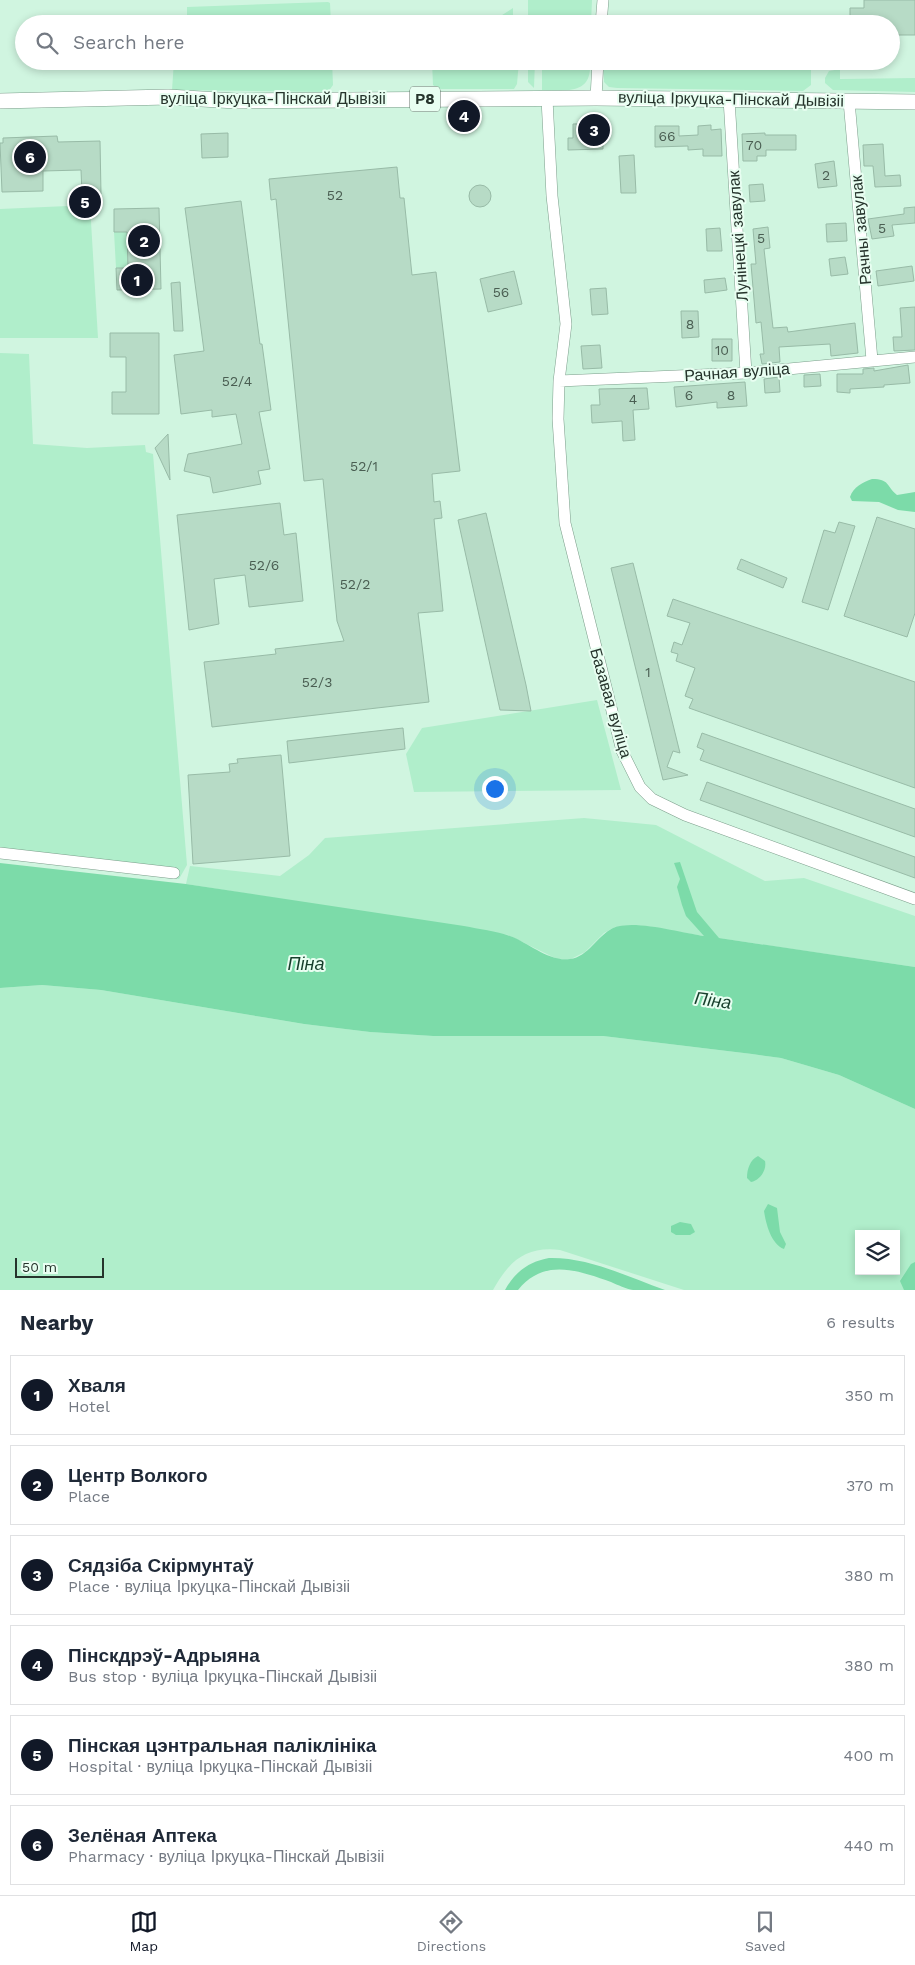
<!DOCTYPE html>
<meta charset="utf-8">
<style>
:root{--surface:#fff;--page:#f2f2f3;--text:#1f2937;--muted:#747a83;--line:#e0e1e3;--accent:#111827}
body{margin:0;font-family:"Work Sans",sans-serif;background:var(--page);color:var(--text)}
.controls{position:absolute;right:15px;bottom:15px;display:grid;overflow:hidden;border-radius:0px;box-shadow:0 2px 8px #0003}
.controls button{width:45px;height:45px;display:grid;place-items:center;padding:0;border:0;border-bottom:1px solid var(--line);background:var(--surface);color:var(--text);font:25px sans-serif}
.scale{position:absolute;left:15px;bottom:12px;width:89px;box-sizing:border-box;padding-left:5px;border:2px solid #26342c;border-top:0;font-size:14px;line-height:18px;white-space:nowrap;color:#26342c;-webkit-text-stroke:4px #e8fef1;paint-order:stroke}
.you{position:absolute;left:494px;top:788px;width:18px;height:18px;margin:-12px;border:4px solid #fff;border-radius:50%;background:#1a73e8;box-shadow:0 0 0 8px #1a73e833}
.badge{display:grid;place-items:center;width:32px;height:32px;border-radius:50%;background:var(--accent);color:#fff;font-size:16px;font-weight:700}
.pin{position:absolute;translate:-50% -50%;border:2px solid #fff;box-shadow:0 1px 5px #0006}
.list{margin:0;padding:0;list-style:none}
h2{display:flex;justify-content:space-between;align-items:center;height:65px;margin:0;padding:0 20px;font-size:21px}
h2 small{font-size:16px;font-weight:400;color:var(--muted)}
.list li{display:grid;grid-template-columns:32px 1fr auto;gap:15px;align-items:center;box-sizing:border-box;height:80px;margin:0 10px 10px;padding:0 10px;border:1px solid var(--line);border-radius:0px}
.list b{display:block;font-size:19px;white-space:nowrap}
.list p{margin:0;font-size:16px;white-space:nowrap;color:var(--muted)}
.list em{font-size:16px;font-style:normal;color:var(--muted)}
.icon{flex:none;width:28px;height:28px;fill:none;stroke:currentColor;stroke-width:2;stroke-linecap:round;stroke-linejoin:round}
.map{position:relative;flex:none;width:915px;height:1290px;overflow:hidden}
.search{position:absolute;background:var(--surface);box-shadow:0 2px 8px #0003;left:15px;right:15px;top:15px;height:55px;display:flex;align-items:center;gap:12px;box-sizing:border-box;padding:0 18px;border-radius:28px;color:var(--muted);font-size:19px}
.sheet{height:605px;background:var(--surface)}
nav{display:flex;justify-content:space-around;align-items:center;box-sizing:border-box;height:70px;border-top:1px solid var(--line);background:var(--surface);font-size:14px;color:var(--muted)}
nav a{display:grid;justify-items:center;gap:2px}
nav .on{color:var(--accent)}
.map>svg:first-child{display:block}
.green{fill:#b0eecb;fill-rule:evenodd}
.water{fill:#7cdba9}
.building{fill:#b7dbc6;stroke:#98bba7}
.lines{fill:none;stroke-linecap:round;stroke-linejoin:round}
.minor-casing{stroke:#7c9e8b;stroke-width:12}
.major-casing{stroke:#7c9e8b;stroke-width:16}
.minor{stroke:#fff;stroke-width:11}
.major{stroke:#fff;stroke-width:15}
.labels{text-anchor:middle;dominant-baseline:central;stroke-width:4;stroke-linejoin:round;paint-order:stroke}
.number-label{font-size:14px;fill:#4a5e52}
.shield{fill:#e8fef1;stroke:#607167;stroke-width:1}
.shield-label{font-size:15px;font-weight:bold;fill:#26342c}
.street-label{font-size:16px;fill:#26342c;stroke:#e8fef1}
.water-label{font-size:18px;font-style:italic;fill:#173f2c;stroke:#e8fef1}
</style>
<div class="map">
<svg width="915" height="1290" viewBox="0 0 915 1290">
<rect width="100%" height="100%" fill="#d0f5e0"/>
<path class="green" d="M528,0H592L591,24H528Z
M328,2L330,3L331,24H187V7Z
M513,8V24H488Z
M174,61H332L333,85L328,92L172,90Z
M432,61H519L517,84L514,89H438L433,85Z
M528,61H535L534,88L528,82Z
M542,61L590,63C592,96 565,90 542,90Z
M811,61V85L803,91L617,88L609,87L604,82V62Z
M840,69V79L915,78V92L833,90L825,83V78L829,71Z
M90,205L98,338H0V209Z
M114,232H127L128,268H116Z
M0,353L29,354L33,444L87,448L145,445L146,452L153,454L187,865L179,879L0,858Z
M597,700L621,790L414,792L406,754L422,728Z
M584,818L656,825L765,881L804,878L915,916V967L630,925L615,927L604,933L585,952L571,959H557L508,935L186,884L190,866L280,876L309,855L325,838Z
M42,985L101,990L304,1024L370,1032L433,1036H603L752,1054L781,1058L839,1075L915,1109V1290H684L560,1250C526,1246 509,1261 493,1290H0V988ZM859,1234H896V1271H859Z"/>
<path class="water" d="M872,479C890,479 886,486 897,495L915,492V512L898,510L879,502L852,501L850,497C853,487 863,482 872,479Z
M680,862L697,912L719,938L915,967V1109L839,1075L781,1058L752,1054L603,1036H433L370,1032L304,1024L101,990L42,985L0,988V863L186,884L464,926C479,929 496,931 510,936C529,943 549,962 570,959C588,957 597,936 613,928C634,919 681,933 704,936L686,916L682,905L677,887L680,879L674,863Z
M758,1156L765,1161C767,1170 760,1180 751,1182L747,1178C747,1169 750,1160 758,1156Z
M768,1204L777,1208L780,1232L786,1244L784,1249C771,1244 766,1224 764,1211Z
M680,1222L691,1224L695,1232L690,1235H676L671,1232V1226Z
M549,1258C589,1257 628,1277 665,1290C654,1290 643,1290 633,1290C626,1289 618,1285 611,1282C577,1270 544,1258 518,1290H505C515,1272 528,1262 549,1258Z
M915,1262V1290H904L900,1281L911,1264Z"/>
<path class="building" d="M864,0H915V35H891V24H850V8H864Z
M603,123V149L568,150V138H573V124Z
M711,125V130L721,129L722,156H703V149L688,150V146L655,147V126H679V136L698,135V126Z
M228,133V157L202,158L201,134Z
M765,133V135H796V150H766V156H757V161H743L742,134Z
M57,136L58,142L100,141L101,194H82L81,170L43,171V191L2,192L0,143H3V138Z
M883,144L885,176L900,175L901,186L875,187L873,166H864L863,145Z
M634,155L636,193H621L619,156Z
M834,161L837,186L818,188L815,164Z
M397,167L400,198H404L412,275L436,272L460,471L432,474L434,502L440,501L442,518L434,519L443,611L418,613L429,702L212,727L204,662L276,654L275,649L344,641L337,621L323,479L304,481L276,199L271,200L269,179Z
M763,184L765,201L750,202L749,185Z
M469 196a11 11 0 1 1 22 0a11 11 0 1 1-22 0Z
M241,201L260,344H262L271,410L259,412L270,469L258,471L261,484L213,493L210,477L184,471L188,454L242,444L236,414L212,417V410L181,414L174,355L204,351L185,208Z
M915,207V223L892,225L894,236L872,239L868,219L904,214V208Z
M159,208L161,289L117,290L116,268H128L127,232H114V209Z
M846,223L847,241L827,242L826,224Z
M768,227L770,248L764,249L773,328L787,327L788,332L855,323L858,353L831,356L830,344L779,347L780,362L762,364L760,354H764L761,322L756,323L751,264H756L753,229Z
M720,228L722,251H707L706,229Z
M845,257L848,274L831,276L829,259Z
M912,266L914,281L878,286L876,271Z
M514,271L522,304L488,312L480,279Z
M725,278L727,290L705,293L704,280Z
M180,282L183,331H174L171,283Z
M606,288L608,314L592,315L590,289Z
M915,307V350L894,351L893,337H902L900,308Z
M681,311H698L699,337L682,338Z
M110,333H159V414H112V392H126V357H110Z
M712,339H732V361H712Z
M600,345L602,368L583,369L581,346Z
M908,365L910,383L884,385V387L850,389V393L837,392V374H863V369L874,368V371Z
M820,374L821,386L804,387V375Z
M779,377L780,392L765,393L764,379Z
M745,382L747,406L717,408V402L676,407L674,387Z
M647,388L649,409L633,410L635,440L623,441L622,421L592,423L591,405H600L599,389Z
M168,434L170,480L155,448Z
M280,503L284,535L296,533L303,601L249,607L245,575L214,579L219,624L189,630L177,515Z
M486,513L526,685L531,711L500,710L458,520Z
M877,517L915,529V613L907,637L844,616Z
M839,522L855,526L828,610L802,602L824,530L835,533Z
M741,559L787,578L783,588L737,569Z
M633,563L680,753L673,751L667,767L688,775L663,780L611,568Z
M673,599L915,682V788L689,708L693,699L685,696L695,668L676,661L678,654L671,652L674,642L682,645L690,623L667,616Z
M403,728L405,749L289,763L287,741Z
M702,733L915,809V837L700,760L704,750L697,747Z
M281,755L290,856L193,864L188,775L230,772L229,764L238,763L237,759Z
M707,782L915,857V878L700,800Z"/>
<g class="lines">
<defs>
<path id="minor" d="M601,24L603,0
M596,98L598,61
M547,99L552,196L566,324L559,381L558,419L565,523L622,751L640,787L652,799L685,815L915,899
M729,99L746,373
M849,101L872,360
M559,381L746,373L915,357
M0,853L174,873"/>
<path id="major" d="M0,101L168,97L236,101L596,98L915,102"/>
</defs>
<use href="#minor" class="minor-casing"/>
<use href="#major" class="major-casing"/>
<use href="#minor" class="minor"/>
<use href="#major" class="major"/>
</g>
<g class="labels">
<g class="number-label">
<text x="667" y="136">66</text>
<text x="754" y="145">70</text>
<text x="826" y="175">2</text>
<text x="335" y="195">52</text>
<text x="882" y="228">5</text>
<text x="761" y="238">5</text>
<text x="501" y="292">56</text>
<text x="690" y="324">8</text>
<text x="722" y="350">10</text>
<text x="237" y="381">52/4</text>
<text x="689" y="395">6</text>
<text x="731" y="395">8</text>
<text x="633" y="399">4</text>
<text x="364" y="466">52/1</text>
<text x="264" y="565">52/6</text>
<text x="355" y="584">52/2</text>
<text x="648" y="672">1</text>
<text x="317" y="682">52/3</text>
</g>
<rect class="shield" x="410" y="86.5" width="30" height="25" rx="4"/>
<g class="shield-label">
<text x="425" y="99">Р8</text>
</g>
<g class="street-label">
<text x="273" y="98">вуліца Іркуцка-Пінскай Дывізіі</text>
<text transform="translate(731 99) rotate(1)">вуліца Іркуцка-Пінскай Дывізіі</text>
<text transform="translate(861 230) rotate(-95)">Рачны завулак</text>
<text transform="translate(738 236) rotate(-94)">Лунінецкі завулак</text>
<text transform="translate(737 372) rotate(-4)">Рачная вуліца</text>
<text transform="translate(611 703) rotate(74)">Базавая вуліца</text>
</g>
<g class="water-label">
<text x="306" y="963">Піна</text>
<text transform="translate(713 1000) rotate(8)">Піна</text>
</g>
</g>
</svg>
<div class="controls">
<button><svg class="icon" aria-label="layers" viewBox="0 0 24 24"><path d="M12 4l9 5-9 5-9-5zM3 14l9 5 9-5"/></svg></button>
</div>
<div class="scale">50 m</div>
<div class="you"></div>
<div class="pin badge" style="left:137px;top:280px">1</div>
<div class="pin badge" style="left:144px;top:241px">2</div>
<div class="pin badge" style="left:594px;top:130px">3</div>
<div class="pin badge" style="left:464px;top:116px">4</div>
<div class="pin badge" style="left:85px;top:202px">5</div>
<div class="pin badge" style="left:30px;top:157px">6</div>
<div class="search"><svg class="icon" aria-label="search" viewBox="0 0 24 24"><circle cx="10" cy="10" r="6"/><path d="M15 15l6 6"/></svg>Search here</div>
</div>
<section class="sheet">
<h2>Nearby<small>6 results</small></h2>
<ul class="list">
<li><span class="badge">1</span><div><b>Хваля</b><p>Hotel</p></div><em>350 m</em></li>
<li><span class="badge">2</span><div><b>Центр Волкого</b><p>Place</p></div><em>370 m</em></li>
<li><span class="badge">3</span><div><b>Сядзіба Скірмунтаў</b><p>Place · вуліца Іркуцка-Пінскай Дывізіі</p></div><em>380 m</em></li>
<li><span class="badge">4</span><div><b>Пінскдрэў-Адрыяна</b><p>Bus stop · вуліца Іркуцка-Пінскай Дывізіі</p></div><em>380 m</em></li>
<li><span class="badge">5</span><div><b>Пінская цэнтральная паліклініка</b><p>Hospital · вуліца Іркуцка-Пінскай Дывізіі</p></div><em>400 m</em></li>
<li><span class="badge">6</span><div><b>Зелёная Аптека</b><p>Pharmacy · вуліца Іркуцка-Пінскай Дывізіі</p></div><em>440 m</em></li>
</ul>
</section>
<nav>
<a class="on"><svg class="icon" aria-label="map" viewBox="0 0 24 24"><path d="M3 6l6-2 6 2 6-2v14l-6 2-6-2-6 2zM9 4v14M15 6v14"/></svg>Map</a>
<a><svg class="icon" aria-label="directions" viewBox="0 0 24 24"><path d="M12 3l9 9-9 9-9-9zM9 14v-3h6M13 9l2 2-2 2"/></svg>Directions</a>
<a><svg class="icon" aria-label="saved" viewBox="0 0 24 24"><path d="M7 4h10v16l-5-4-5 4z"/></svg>Saved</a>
</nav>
